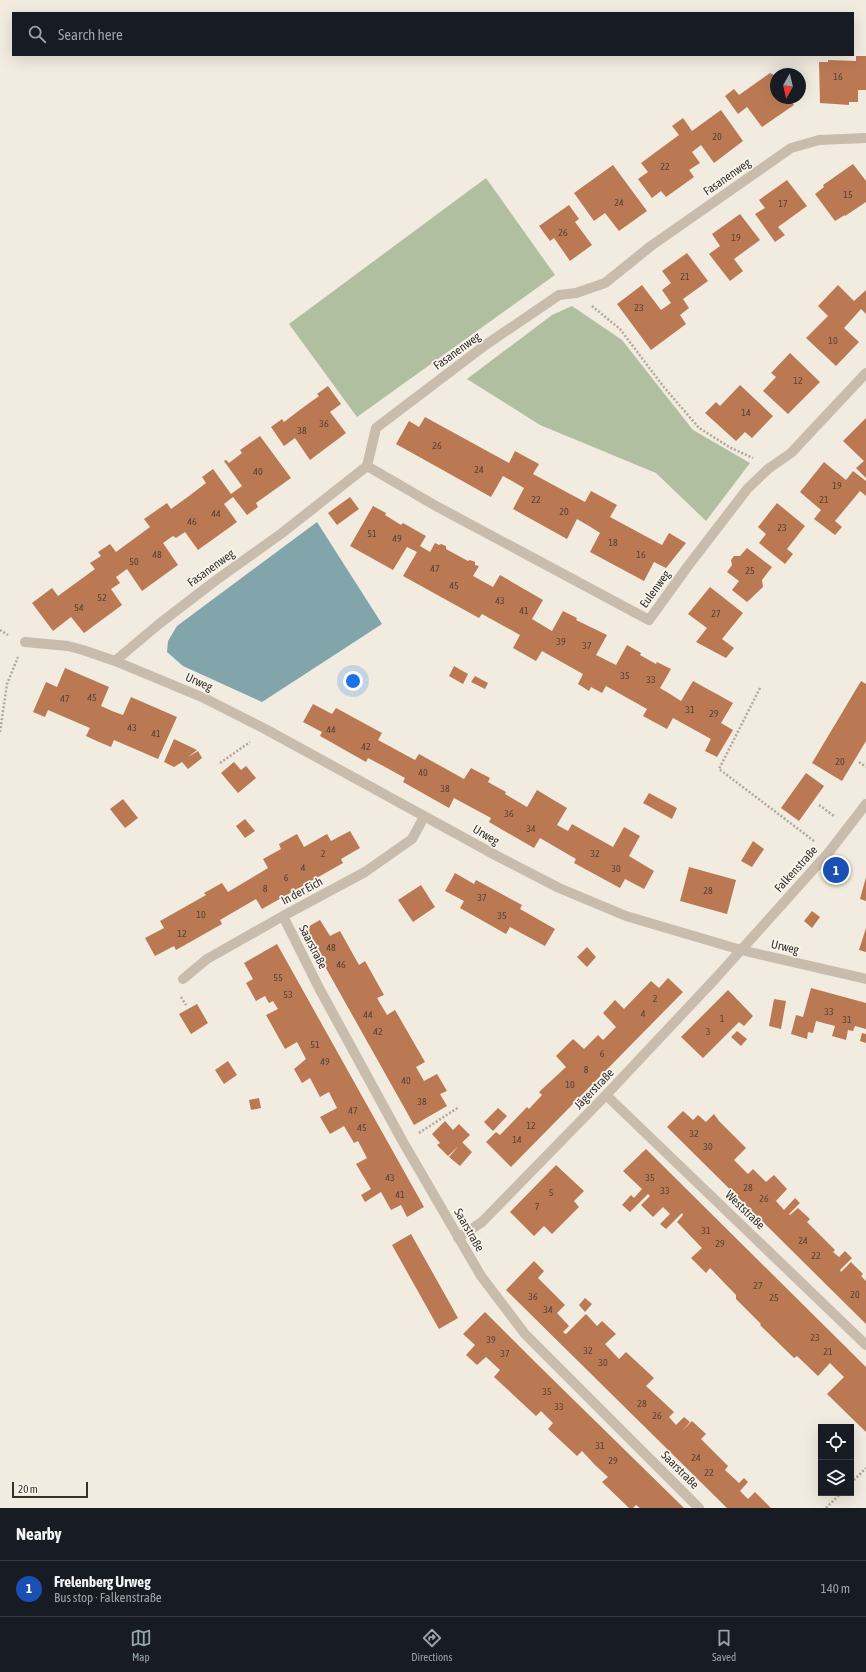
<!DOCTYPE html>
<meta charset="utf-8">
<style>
:root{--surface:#171b24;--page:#20242c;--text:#f1f3f6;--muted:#9ea1a6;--line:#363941;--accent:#95a8ae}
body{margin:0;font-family:"Asap Condensed",sans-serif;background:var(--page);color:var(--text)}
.controls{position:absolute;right:12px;bottom:12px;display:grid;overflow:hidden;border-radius:0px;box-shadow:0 4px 16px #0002}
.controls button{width:36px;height:36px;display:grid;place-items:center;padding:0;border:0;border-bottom:1px solid var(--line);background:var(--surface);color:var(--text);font:20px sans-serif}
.compass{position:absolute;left:770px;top:68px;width:36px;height:36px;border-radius:50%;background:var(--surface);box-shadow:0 4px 16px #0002;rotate:188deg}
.scale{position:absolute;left:12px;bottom:10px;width:76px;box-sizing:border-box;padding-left:4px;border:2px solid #37302b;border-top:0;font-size:11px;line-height:14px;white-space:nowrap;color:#37302b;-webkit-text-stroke:3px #f9f4ec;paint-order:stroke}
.you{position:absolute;left:353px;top:681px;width:14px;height:14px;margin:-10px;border:3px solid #fff;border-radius:50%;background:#1a73e8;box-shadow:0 0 0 6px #1a73e833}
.badge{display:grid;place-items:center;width:26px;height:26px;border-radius:50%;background:var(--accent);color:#fff;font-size:13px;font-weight:700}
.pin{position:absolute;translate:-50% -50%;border:2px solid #fff;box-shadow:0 1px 4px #0006}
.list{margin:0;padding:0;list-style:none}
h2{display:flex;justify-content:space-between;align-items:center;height:52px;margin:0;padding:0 16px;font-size:17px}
h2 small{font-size:13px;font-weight:400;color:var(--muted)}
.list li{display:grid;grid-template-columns:26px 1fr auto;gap:12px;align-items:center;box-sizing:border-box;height:56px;padding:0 16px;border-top:1px solid var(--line)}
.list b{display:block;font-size:15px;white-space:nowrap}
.list p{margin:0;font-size:13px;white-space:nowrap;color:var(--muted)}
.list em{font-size:13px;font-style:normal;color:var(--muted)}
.icon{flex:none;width:22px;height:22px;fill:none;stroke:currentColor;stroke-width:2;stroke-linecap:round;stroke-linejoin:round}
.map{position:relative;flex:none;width:866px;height:1508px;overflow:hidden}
.search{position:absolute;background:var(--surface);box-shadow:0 4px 16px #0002;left:12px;right:12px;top:12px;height:44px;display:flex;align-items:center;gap:10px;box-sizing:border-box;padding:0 14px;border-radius:0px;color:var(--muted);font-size:15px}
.sheet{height:108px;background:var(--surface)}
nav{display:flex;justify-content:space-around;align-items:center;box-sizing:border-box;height:56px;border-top:1px solid var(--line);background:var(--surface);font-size:11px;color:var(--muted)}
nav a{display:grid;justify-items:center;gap:2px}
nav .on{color:var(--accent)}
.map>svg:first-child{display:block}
.green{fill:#b1bfa1}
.water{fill:#81a5ab}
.building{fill:#bb7953}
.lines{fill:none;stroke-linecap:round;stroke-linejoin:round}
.path{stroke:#b4a797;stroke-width:2.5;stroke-dasharray:2 2;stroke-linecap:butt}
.minor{stroke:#c8bcac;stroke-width:10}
.labels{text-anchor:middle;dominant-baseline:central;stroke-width:3.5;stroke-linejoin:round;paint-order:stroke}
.number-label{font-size:10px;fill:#584235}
.street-label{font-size:12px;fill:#37302b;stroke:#f9f4ec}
</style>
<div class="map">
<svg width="866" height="1508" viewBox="0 0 866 1508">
<rect width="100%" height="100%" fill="#f1ebe0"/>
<path class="green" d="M486,178L555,275L357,417L289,324Z
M572,306L622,340L693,430L750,463L706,521L656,473L540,425L467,379L552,315Z"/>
<path class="water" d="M317,522L382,624L262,702L183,666L167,652L168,641L177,626Z"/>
<path class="building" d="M856,56H866V90H858V102H849V105L820,103L819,62H828V60L856,61Z
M770,73L776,76V98H789L794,105L762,127L747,107L738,114L725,96L734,89L739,95Z
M721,110L743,141L714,163L701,145L692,152L700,163L689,170L694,177L666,197L661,191L652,198L638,179L648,172L641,163L679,135L672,126L683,118L692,131Z
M853,164L866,181V202L845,216V215L835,221L815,194L824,187L823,185Z
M613,165L647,211L619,231L605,213L594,221L574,193Z
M787,180L807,206L778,227L785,235L775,242L755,214L765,208L759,200Z
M569,205L579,219L575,222L592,245L570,261L554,238L550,241L539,226Z
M740,214L760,240L734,259L743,271L730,281L709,254L720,246L712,234Z
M687,253L708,281L683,299L689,308L680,315L686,324L651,350L617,304L642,285L661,310L671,303L662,290L671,283L662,271Z
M838,285L854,301L866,290V314L861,309L844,328L859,342L836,366L806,338L828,316L818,306Z
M790,353L820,382L788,414L763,391L776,377L771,373Z
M740,385L773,416L752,438L745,432L736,441L705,413L716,402L720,406Z
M328,386L341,404L330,412L346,433L310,460L295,438L284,446L271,427L282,419L284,422L301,409L319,396L317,394Z
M425,417L509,463L515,451L526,457L539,464L533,474L585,502L591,491L617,505L610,517L662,545L669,533L686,543L666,568L654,562L644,581L590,552L600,533L589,526L577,519L567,539L513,509L524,488L503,476L491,497L396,444L409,421L419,427Z
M866,418V478L856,468L864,461L843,441Z
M260,436L291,478L256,503L258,507L247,515L233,497L224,504L237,522L198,550L185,532L176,538L173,536L163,543L178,565L142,591L127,569L116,577L120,583L111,589L122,605L84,633L71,617L53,631L32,603L52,588L58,596L95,569L90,563L101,556L98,552L110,544L116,552L150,527L144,519L167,503L171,509L189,496L206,483L202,477L213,469L231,494L242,486L224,461L226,460L229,463L242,453L240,450Z
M824,462L846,480L853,471L866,481V496L860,491L835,521L842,527L835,535L814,519L821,510L800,492Z
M350,497L359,509L337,525L328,513Z
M777,503L805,526L787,549L793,554L785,564L759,543L766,534L758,527Z
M373,506L386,513L385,515L401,525L403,523L426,536L420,546L430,552L435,543L439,545L441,544L446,546V549L468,561L470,560L475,562V565L479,566L473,576L493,587L500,575L543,600L532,619L552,631L563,611L577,618L576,620L607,635L596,655L616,665L627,645L641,653L640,655L656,664L657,662L671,669L660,688L670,694L681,701L693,681L733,703L721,723L733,730L717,757L705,751L711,739L673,718L667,729L643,716L647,709L606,686L602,693L591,687L589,691L578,684L583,674L542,651L536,661L513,648L520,635L482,614L479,618L403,576L417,552L407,547L393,570L350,546Z
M747,548L772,567L762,580L763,587L747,602L732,590L739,581L727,572L732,565L731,560L734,556H740Z
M710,587L743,613L722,639L734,648L726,658L696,642L707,628L688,614Z
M454,666L468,674L463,684L449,676Z
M65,668L109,687L101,706L112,711L123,715L131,697L177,717L158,759L114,740L111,747L99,742L86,736L90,728L48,710L45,717L33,712L46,682L57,687Z
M475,676L488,683L485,689L471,682Z
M861,681L866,684V741L842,781L812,763Z
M313,704L332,714L336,708L382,733L378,740L415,760L419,754L464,779L471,768L490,778L488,782L506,792L505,794L527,807L537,790L567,808L557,825L568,831L572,824L613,847L624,827L640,836L629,856L654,871L644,889L625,879L620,888L574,863L576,859L540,838L534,848L489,822L491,818L454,798L449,808L403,782L405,778L387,768L368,758L366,762L320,736L322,732L303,722Z
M174,739L197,750L188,757L198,751L202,758L188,769L182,762L174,767L164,762Z
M234,762L241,770L246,766L256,778L238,793L221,773Z
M806,773L824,786L799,821L781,808Z
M649,793L677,808L672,819L643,803Z
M123,799L138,818L125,828L110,809Z
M245,819L255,831L245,838L236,826Z
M350,831L360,848L341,859L343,863L262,909L256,899L220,920L222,924L176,950L174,946L155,956L145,938L164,928L160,921L206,895L204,893L222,883L228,892L268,868L263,859L281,849L279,844L297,834L304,847L327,834L331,841Z
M753,841L764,849L752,867L741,861Z
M689,867L736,880L727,914L680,901Z
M455,873L474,884L476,880L522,905L520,909L555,929L545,946L510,927L506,934L460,908L464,901L445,891Z
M866,877V901L860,899Z
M421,885L435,907L413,922L398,900Z
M812,911L820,917L812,928L804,921Z
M320,920L330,936L340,931L359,965L365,961L384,995L377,998L387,1015L395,1010L425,1062L416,1067L424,1081L437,1074L447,1091L440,1094L447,1106L414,1125L304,929Z
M866,928V952L859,950Z
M277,944L424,1207L407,1217L401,1205L391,1210L381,1192L365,1202L361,1195L371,1189L356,1164L367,1158L358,1141L354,1143L344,1126L330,1134L320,1117L337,1108L329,1092L320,1097L310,1078L302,1083L294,1069L306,1059L297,1042L285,1049L266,1015L278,1009L273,1001L269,1003L265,996L256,1001L246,983L253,979L244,963Z
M587,947L596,957L587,967L577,957Z
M668,978L683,992L511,1167L486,1142L496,1132L500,1135L527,1107L529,1109L542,1095L539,1092L566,1067L556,1056L573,1039L584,1049L598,1035L603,1040L616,1027L603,1013L615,1000L624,1009L651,981L659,988Z
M811,988L866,1003V1029L855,1026L853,1031L848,1030L846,1040L832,1036L835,1026L816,1021L813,1033L808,1032L807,1039L791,1034L796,1015L803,1017Z
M728,990L753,1016L744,1026L739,1022L703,1058L681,1037Z
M774,999L786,1001L781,1029L769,1026Z
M197,1004L208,1023L191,1034L179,1014Z
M737,1031L747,1039L741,1046L731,1037Z
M862,1033L866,1034V1043L860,1041Z
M228,1061L237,1075L224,1084L215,1070Z
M259,1098L261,1108L251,1110L249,1100Z
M498,1108L507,1116L493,1131L484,1122Z
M683,1111L693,1120L698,1115L706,1122L714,1114L719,1121L746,1148L734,1160L748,1174L753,1169L766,1182L774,1175L787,1189L776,1201L784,1210L795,1198L800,1203L789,1214L790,1215L798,1208L810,1219L807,1222L835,1250L833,1252L839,1257L845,1251L852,1258L840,1270L841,1272L851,1262L863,1274L861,1276L866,1281V1324L667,1127Z
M445,1121L453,1130L459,1124L470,1135L448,1156L437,1145L440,1143L432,1134Z
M462,1142L472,1152L460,1166L449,1157Z
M646,1149L866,1367V1432L827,1394L844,1377L830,1363L818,1376L797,1356L794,1358L760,1325L761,1324L736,1299V1295L710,1268L706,1273L691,1258L702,1248L677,1222L683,1215L682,1213L666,1229L660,1224L670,1214L663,1207L653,1217L641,1205L650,1196L648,1194L630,1212L622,1205L631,1195L634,1198L642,1189L623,1171Z
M556,1165L584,1191L574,1201L579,1207L552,1234L544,1226L534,1236L510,1212Z
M411,1234L458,1318L439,1329L392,1245Z
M534,1261L544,1271L538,1278L565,1305L557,1313L569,1326L563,1332L564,1333L566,1334L586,1314L597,1326L602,1321L616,1334L605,1344L619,1359L626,1352L654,1378L646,1386L674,1412L669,1417L676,1425L684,1417L690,1422L682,1431L692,1421L706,1434L701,1439L728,1466L725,1470L739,1483L744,1478L748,1482L740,1491L748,1499L755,1492L771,1508H727L506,1290Z
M585,1298L592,1304L585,1312L579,1305Z
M485,1312L535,1362L684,1508H640L636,1505L633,1508H629L602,1482L608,1477L595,1465L582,1451L577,1456L548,1429L553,1423L541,1411L536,1416L494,1377L500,1370L486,1357L477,1365L466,1355L475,1345L463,1334Z"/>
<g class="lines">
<path class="path" d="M592,306L620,329L663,386L699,428L731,448L753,458
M0,630L8,635
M760,688L719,769L814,841
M0,732L7,684L18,657
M859,762L866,767
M220,763L250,742
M819,805L834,816
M181,997L186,1005
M419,1133L459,1107
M851,1483L866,1468
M826,1508L841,1493"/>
<path class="minor" d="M367,466L436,506L649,620L688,566L748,488L768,469L791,453L866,373
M25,642L68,646L83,650L115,661L204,698L267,730L497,856L559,888L626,916L741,950L866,979
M115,661L159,624L215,581L282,533L367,466L376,428L484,346L559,295L576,293L605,283L651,246L791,148L819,140L866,138
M283,916L319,988L403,1142L481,1276L525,1334L699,1508
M183,979L207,959L283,916L365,872L412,839L424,817
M606,1095L866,1345
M458,1238L482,1222L606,1095L715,979L829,852L866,804"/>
</g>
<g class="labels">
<g class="number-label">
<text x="838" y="76">16</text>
<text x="717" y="136">20</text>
<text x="665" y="166">22</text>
<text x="848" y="194">15</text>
<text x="619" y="202">24</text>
<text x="783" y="203">17</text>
<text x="563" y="232">26</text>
<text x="736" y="237">19</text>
<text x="685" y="276">21</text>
<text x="639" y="307">23</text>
<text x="833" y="340">10</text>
<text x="798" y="380">12</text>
<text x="746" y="412">14</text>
<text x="324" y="423">36</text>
<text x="302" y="430">38</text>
<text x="437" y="445">26</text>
<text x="479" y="469">24</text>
<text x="258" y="471">40</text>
<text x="837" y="485">19</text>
<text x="536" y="499">22</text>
<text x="824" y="499">21</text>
<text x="564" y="511">20</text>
<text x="216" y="513">44</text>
<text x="192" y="521">46</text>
<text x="782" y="527">23</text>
<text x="372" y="533">51</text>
<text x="397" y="538">49</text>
<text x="613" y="542">18</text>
<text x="157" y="554">48</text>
<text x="641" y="554">16</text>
<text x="134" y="561">50</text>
<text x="435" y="568">47</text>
<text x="750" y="570">25</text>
<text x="454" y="585">45</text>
<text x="102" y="597">52</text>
<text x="500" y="600">43</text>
<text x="79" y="607">54</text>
<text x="524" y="610">41</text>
<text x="716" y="613">27</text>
<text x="561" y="641">39</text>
<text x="587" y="645">37</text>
<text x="625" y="675">35</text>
<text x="651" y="679">33</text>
<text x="92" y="697">45</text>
<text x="65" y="698">47</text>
<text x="690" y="709">31</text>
<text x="714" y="713">29</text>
<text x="132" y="727">43</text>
<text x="331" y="729">44</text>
<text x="156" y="733">41</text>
<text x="366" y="746">42</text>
<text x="840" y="761">20</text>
<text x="423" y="772">40</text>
<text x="445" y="788">38</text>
<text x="509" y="813">36</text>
<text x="531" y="828">34</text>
<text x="323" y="853">2</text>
<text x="595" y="853">32</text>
<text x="303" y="867">4</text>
<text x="616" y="868">30</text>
<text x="286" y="877">6</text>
<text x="265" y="888">8</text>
<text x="708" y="890">28</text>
<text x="482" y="897">37</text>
<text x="201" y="914">10</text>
<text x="502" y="915">35</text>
<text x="182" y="933">12</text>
<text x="331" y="947">48</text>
<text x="341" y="964">46</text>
<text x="278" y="977">55</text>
<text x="288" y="994">53</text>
<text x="655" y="998">2</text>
<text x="829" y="1011">33</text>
<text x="643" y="1013">4</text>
<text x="368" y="1014">44</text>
<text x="722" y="1018">1</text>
<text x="847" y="1019">31</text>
<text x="378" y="1031">42</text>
<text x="708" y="1031">3</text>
<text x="315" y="1044">51</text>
<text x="602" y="1053">6</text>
<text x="325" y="1061">49</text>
<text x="586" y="1069">8</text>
<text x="406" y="1080">40</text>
<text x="570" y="1084">10</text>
<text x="422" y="1101">38</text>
<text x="353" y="1110">47</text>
<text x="531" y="1125">12</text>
<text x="362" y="1127">45</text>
<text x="694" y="1133">32</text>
<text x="517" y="1139">14</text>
<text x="708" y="1146">30</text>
<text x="390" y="1177">43</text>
<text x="650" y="1177">35</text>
<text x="748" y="1187">28</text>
<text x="665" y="1190">33</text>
<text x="551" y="1192">5</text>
<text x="400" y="1194">41</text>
<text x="764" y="1198">26</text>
<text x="537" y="1206">7</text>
<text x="706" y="1230">31</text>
<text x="803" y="1240">24</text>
<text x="720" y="1243">29</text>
<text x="816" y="1255">22</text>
<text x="758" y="1285">27</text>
<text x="855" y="1294">20</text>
<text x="533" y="1296">36</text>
<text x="774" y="1297">25</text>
<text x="548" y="1309">34</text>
<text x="815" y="1337">23</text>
<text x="491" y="1339">39</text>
<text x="588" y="1350">32</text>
<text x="828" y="1351">21</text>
<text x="505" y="1353">37</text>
<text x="603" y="1362">30</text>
<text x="547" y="1391">35</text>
<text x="642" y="1403">28</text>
<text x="559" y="1406">33</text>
<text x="657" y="1415">26</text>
<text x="600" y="1445">31</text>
<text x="696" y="1457">24</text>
<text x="613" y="1460">29</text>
<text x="709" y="1472">22</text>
</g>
<g class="street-label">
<text transform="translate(727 177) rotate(-35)">Fasanenweg</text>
<text transform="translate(457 351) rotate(-36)">Fasanenweg</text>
<text transform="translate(211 568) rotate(-36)">Fasanenweg</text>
<text transform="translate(655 589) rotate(-54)">Eulenweg</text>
<text transform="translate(199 682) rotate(24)">Urweg</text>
<text transform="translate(486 835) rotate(30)">Urweg</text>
<text transform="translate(796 869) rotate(-48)">Falkenstraße</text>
<text transform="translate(302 891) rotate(-28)">In der Eich</text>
<text transform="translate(313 947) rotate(63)">Saarstraße</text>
<text transform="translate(785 947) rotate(13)">Urweg</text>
<text transform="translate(594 1089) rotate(-46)">Jägerstraße</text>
<text transform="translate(745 1210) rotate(44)">Weststraße</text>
<text transform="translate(469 1230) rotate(60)">Saarstraße</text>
<text transform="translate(680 1470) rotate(45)">Saarstraße</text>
</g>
</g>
</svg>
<div class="controls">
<button><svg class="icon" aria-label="locate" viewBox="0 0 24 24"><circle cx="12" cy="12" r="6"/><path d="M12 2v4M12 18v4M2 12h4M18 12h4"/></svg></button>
<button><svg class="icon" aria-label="layers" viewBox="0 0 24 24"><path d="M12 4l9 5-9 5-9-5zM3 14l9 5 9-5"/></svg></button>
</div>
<svg class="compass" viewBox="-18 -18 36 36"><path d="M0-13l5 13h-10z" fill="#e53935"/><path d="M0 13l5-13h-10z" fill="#9ea1a6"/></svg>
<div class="scale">20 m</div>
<div class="you"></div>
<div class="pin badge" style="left:836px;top:870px;background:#1a4fb4">1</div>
<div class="search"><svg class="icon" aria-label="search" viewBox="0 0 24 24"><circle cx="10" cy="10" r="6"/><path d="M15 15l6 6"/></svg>Search here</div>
</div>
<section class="sheet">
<h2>Nearby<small></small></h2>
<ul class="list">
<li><span class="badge" style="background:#1a4fb4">1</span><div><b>Frelenberg Urweg</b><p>Bus stop · Falkenstraße</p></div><em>140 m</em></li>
</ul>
</section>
<nav>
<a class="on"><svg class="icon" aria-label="map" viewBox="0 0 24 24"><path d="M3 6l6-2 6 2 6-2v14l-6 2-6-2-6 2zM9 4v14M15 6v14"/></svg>Map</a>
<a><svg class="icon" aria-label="directions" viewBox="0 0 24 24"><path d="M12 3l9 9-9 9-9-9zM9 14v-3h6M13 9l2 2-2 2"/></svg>Directions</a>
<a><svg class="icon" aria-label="saved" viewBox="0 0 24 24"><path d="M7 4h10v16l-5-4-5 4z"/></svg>Saved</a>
</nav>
